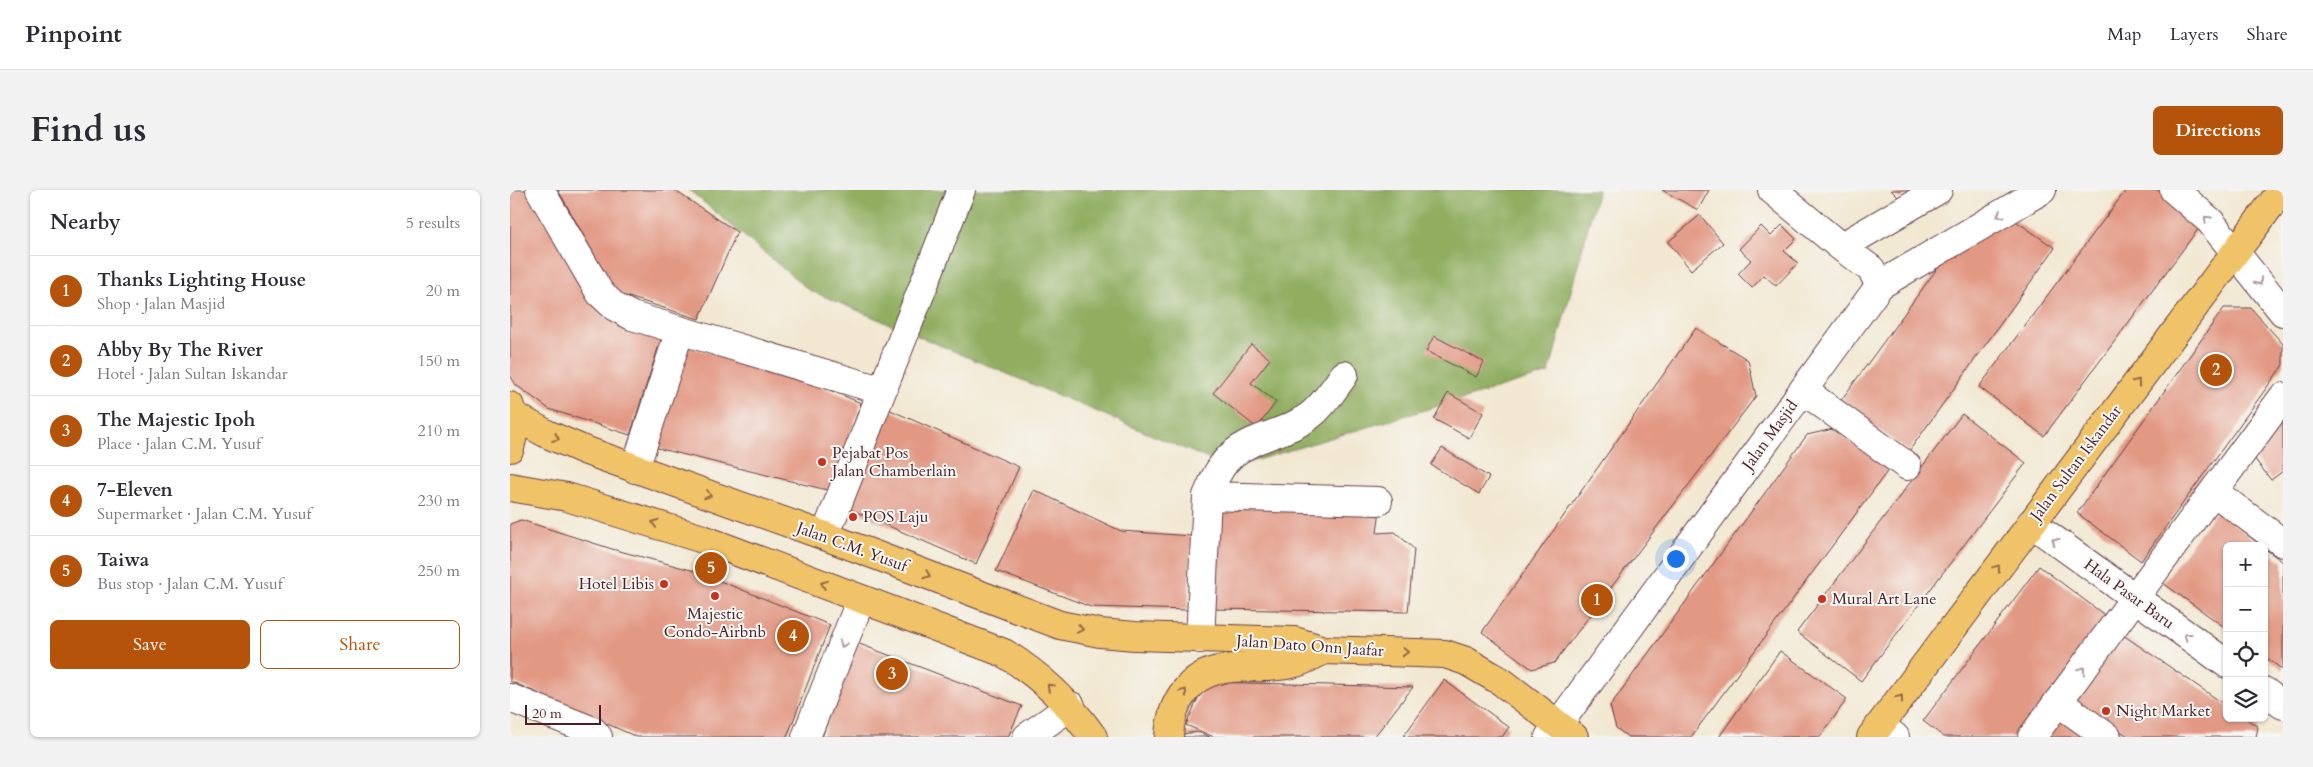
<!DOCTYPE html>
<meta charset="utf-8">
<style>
:root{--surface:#fff;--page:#f2f2f3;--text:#2b2b33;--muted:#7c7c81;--line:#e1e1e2;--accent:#b45309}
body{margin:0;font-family:Cardo,serif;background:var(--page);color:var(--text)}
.controls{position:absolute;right:15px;bottom:15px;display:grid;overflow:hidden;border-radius:8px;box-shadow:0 1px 4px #0004}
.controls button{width:45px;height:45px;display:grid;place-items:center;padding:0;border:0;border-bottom:1px solid var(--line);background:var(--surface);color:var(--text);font:25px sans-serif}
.scale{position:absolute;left:15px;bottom:12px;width:76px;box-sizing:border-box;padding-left:5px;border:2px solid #4a1f2b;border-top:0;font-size:14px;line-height:18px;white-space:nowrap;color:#4a1f2b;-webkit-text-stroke:4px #f6f6f2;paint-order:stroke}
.you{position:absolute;left:1165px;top:368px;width:18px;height:18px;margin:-12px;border:4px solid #fff;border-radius:50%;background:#1a73e8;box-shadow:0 0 0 8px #1a73e833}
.badge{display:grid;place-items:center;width:32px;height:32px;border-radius:50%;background:var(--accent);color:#fff;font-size:16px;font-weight:700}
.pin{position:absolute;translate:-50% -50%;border:2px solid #fff;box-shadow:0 1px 5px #0006}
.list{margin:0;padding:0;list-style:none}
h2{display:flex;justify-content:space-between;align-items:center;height:65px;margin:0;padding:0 20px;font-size:21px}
h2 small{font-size:16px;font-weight:400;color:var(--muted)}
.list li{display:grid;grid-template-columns:32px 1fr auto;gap:15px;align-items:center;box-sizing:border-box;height:70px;padding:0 20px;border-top:1px solid var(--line)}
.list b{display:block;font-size:19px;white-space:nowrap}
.list p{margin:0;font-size:16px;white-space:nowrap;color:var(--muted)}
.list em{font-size:16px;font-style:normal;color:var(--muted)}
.actions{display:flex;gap:10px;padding:15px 20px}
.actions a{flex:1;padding:11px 0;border:1px solid var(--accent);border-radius:8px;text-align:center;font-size:18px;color:var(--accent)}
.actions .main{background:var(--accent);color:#fff}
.icon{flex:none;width:28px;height:28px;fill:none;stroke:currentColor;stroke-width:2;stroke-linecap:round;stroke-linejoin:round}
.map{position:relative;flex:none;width:1773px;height:547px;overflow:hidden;border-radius:8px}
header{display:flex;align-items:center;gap:30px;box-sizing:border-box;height:70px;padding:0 25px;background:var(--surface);border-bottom:1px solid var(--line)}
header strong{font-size:24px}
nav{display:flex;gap:28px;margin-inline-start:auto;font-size:18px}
.intro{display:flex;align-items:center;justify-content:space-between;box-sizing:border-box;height:120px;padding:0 30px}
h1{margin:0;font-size:35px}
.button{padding:12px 22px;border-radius:8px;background:var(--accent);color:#fff;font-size:18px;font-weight:700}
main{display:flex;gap:30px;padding:0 30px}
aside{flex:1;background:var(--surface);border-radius:8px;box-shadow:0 1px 4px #0004}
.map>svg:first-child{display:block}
.forest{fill:#90ad60;stroke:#6d6646}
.building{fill:#e29984}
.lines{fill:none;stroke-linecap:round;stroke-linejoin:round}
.minor-casing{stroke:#633d44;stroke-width:30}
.major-casing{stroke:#633d44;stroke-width:30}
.highway-casing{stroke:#633d44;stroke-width:30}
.minor{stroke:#fff;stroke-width:28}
.major{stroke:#f1c369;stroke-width:28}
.highway{stroke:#f1c369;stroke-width:28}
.oneway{stroke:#ae9aa0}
.oneway2{stroke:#956947}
.poi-dot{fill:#c8321e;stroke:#f6f6f2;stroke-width:2}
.labels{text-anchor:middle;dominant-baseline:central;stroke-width:4;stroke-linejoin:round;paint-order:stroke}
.street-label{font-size:16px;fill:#4a1f2b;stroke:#f6f6f2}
.poi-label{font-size:16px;fill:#4a1f2b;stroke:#f6f6f2;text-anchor:start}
</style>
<header>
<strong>Pinpoint</strong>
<nav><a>Map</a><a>Layers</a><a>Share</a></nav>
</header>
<div class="intro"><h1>Find us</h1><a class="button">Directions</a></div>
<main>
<aside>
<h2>Nearby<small>5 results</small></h2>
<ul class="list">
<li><span class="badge">1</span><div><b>Thanks Lighting House</b><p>Shop · Jalan Masjid</p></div><em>20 m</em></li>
<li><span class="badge">2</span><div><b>Abby By The River</b><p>Hotel · Jalan Sultan Iskandar</p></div><em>150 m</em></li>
<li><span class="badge">3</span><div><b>The Majestic Ipoh</b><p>Place · Jalan C.M. Yusuf</p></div><em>210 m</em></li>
<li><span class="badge">4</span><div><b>7-Eleven</b><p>Supermarket · Jalan C.M. Yusuf</p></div><em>230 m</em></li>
<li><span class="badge">5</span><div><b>Taiwa</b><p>Bus stop · Jalan C.M. Yusuf</p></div><em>250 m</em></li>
</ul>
<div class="actions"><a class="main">Save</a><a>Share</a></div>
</aside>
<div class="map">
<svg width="1773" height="547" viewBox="0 0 1773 547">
<rect width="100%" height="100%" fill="#f6f6f2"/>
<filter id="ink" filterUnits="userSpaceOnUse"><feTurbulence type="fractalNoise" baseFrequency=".02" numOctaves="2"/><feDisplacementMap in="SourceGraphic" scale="10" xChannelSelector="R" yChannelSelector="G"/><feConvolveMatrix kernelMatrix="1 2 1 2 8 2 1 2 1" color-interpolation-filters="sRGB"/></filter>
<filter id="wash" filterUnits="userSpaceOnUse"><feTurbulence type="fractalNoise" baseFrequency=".0096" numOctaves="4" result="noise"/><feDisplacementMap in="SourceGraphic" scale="20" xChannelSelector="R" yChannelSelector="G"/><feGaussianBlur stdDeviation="1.12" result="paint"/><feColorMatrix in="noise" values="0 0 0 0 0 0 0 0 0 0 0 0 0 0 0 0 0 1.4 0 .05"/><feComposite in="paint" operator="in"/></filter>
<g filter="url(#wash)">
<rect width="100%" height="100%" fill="#f2e8d2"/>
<path class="forest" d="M179,0H1088L1039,183L720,278L299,100Z"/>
<g id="blocks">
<path class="building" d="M0,0H15L96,127L152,146L120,245L39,219L6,195L0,185Z
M48,0H164L227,42L189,129L106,103Z
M1152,0H1199L1188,20Z
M1381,0H1399L1390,9Z
M1616,0H1647L1692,34L1534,246L1469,197Z
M1190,25L1213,53L1181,80L1158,52Z
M1497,25L1545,58L1399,261L1329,213L1437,65Z
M1272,35L1286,49L1274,61L1288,73L1266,96L1254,85L1242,98L1228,84L1241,70L1229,59L1251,36L1261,46Z
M1714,118H1741L1773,154V175L1631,371L1567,323Z
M1186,138L1238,170L1246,206L1044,473L1022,479L972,442Z
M924,146L974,172L966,187L916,161Z
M741,154L760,169L741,193L766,212L747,238L703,203Z
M173,155L295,190L351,213L321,301L139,256Z
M938,203L973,223L959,248L924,229Z
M1773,212V281L1761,290L1744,268Z
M378,219L509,277L466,374L335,317Z
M1452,224L1516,273L1351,491L1287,442Z
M1323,239L1379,279L1181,547H1118L1106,538L1100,516L1297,245Z
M932,258L979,287L969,304L921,275Z
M524,300L611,341L682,346L678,420L581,417L486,381Z
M708,316L870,319L867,343L885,342L904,359L898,422L700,419Z
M1706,321L1752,356H1717V439L1653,393Z
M11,330L102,359L185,381L320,435L277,547H127L0,491V334Z
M1754,358L1773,372V480L1754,466Z
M1529,376L1600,429L1511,547H1434L1413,531Z
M1613,445L1717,516V528H1735L1748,537L1746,547H1619L1563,509Z
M347,453L512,516L498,547H312Z
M1270,461L1337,509L1310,547H1209Z
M934,490L999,537L992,547H893Z
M695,492L903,497L864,547H704L676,535Z
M1552,530L1575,547H1538Z
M688,542L700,547H672V544Z"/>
</g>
</g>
<g filter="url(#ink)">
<use href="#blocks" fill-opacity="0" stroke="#633d44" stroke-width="1"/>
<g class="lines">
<defs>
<path id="minor" d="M30,0L90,103L105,117L122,126L370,200
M1262,0L1331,57
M1664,0L1700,31L1773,122
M1370,95L1361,79L1331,57L1428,0
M1293,200L1397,276
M125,279L170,140
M1704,302L1773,353
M697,306L868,311
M1521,333L1717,474
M315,346L451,0
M690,449L697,306C703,292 710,274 723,264C746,245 779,243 802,224C815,213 824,199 834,185
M1754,501L1773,515
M0,508L83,541L88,547
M1548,512L1597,547
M1370,535L1385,547
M296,547L351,409
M517,547L561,516
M1039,547L1370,95L1532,0
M1522,547L1773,207"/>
<path id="major" d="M0,216L4,241L0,258
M3,225L37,244L74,260L315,346L550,435L590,443L625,446L785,451L814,460L935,464L956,471L992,492L1064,547
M0,297L57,307L193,349L494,463C531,486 558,512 583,547
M659,547C660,530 664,514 675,501C701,466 745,483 782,474C793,472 804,465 814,460"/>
<path id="highway" d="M1361,547L1772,0"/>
</defs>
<use href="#minor" class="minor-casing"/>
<use href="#major" class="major-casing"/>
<use href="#highway" class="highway-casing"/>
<use href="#minor" class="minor"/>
<use href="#major" class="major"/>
<use href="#highway" class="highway"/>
</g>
<defs><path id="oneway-chevron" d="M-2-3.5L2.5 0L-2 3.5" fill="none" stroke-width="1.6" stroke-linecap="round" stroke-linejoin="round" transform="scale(1.25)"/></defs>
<g class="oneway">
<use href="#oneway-chevron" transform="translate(1490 25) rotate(150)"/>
<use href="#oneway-chevron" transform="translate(1697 29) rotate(-136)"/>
<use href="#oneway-chevron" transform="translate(1749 92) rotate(52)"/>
<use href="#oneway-chevron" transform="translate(1545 351) rotate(-144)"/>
<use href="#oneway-chevron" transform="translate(1677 446) rotate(-144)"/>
<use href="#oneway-chevron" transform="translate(333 454) rotate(112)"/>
<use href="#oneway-chevron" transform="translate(1572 480) rotate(-53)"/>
</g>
<g class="oneway2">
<use href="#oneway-chevron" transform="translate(1627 192) rotate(-53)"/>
<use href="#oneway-chevron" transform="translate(46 248) rotate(23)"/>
<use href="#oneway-chevron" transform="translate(198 305) rotate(20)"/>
<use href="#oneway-chevron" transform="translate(145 333) rotate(-162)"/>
<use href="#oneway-chevron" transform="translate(1487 378) rotate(-53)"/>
<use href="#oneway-chevron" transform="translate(417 385) rotate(21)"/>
<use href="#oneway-chevron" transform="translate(314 394) rotate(-158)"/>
<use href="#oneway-chevron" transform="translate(570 439) rotate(11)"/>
<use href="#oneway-chevron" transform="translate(895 462) rotate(1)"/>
<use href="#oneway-chevron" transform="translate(540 497) rotate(-137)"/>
<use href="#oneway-chevron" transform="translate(674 502) rotate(-53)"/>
<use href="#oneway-chevron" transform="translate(1390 508) rotate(-53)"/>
</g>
</g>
<g class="poi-dot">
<circle cx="312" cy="272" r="5"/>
<circle cx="343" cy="327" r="5"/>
<circle cx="154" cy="394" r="5"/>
<circle cx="205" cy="406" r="5"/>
<circle cx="1312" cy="409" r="5"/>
<circle cx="1596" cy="521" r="5"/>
</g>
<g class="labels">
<g class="street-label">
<text transform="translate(1260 245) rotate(-54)">Jalan Masjid</text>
<text transform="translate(1566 273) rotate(-53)">Jalan Sultan Iskandar</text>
<text transform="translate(342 357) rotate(20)">Jalan C.M. Yusuf</text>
<text transform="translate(1619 404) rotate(36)">Hala Pasar Baru</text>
<text transform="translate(800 456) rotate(4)">Jalan Dato Onn Jaafar</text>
</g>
<g class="poi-label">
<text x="322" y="263">Pejabat Pos<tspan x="322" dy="18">Jalan Chamberlain</tspan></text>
<text x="353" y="327">POS Laju</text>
<text x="144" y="394" text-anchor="end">Hotel Libis</text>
<text x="1322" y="409">Mural Art Lane</text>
<text x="205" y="424" text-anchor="middle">Majestic<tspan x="205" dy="18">Condo-Airbnb</tspan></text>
<text x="1606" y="521">Night Market</text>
</g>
</g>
</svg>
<div class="controls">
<button>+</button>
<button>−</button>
<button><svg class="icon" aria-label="locate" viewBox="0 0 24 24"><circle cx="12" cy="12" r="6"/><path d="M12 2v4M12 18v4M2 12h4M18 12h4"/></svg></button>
<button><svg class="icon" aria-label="layers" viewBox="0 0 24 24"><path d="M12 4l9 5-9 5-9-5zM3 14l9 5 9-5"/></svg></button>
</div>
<div class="scale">20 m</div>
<div class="you"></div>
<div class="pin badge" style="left:1087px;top:410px">1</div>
<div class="pin badge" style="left:1706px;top:180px">2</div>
<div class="pin badge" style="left:382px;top:484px">3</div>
<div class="pin badge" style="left:283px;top:446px">4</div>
<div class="pin badge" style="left:201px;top:378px">5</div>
</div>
</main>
